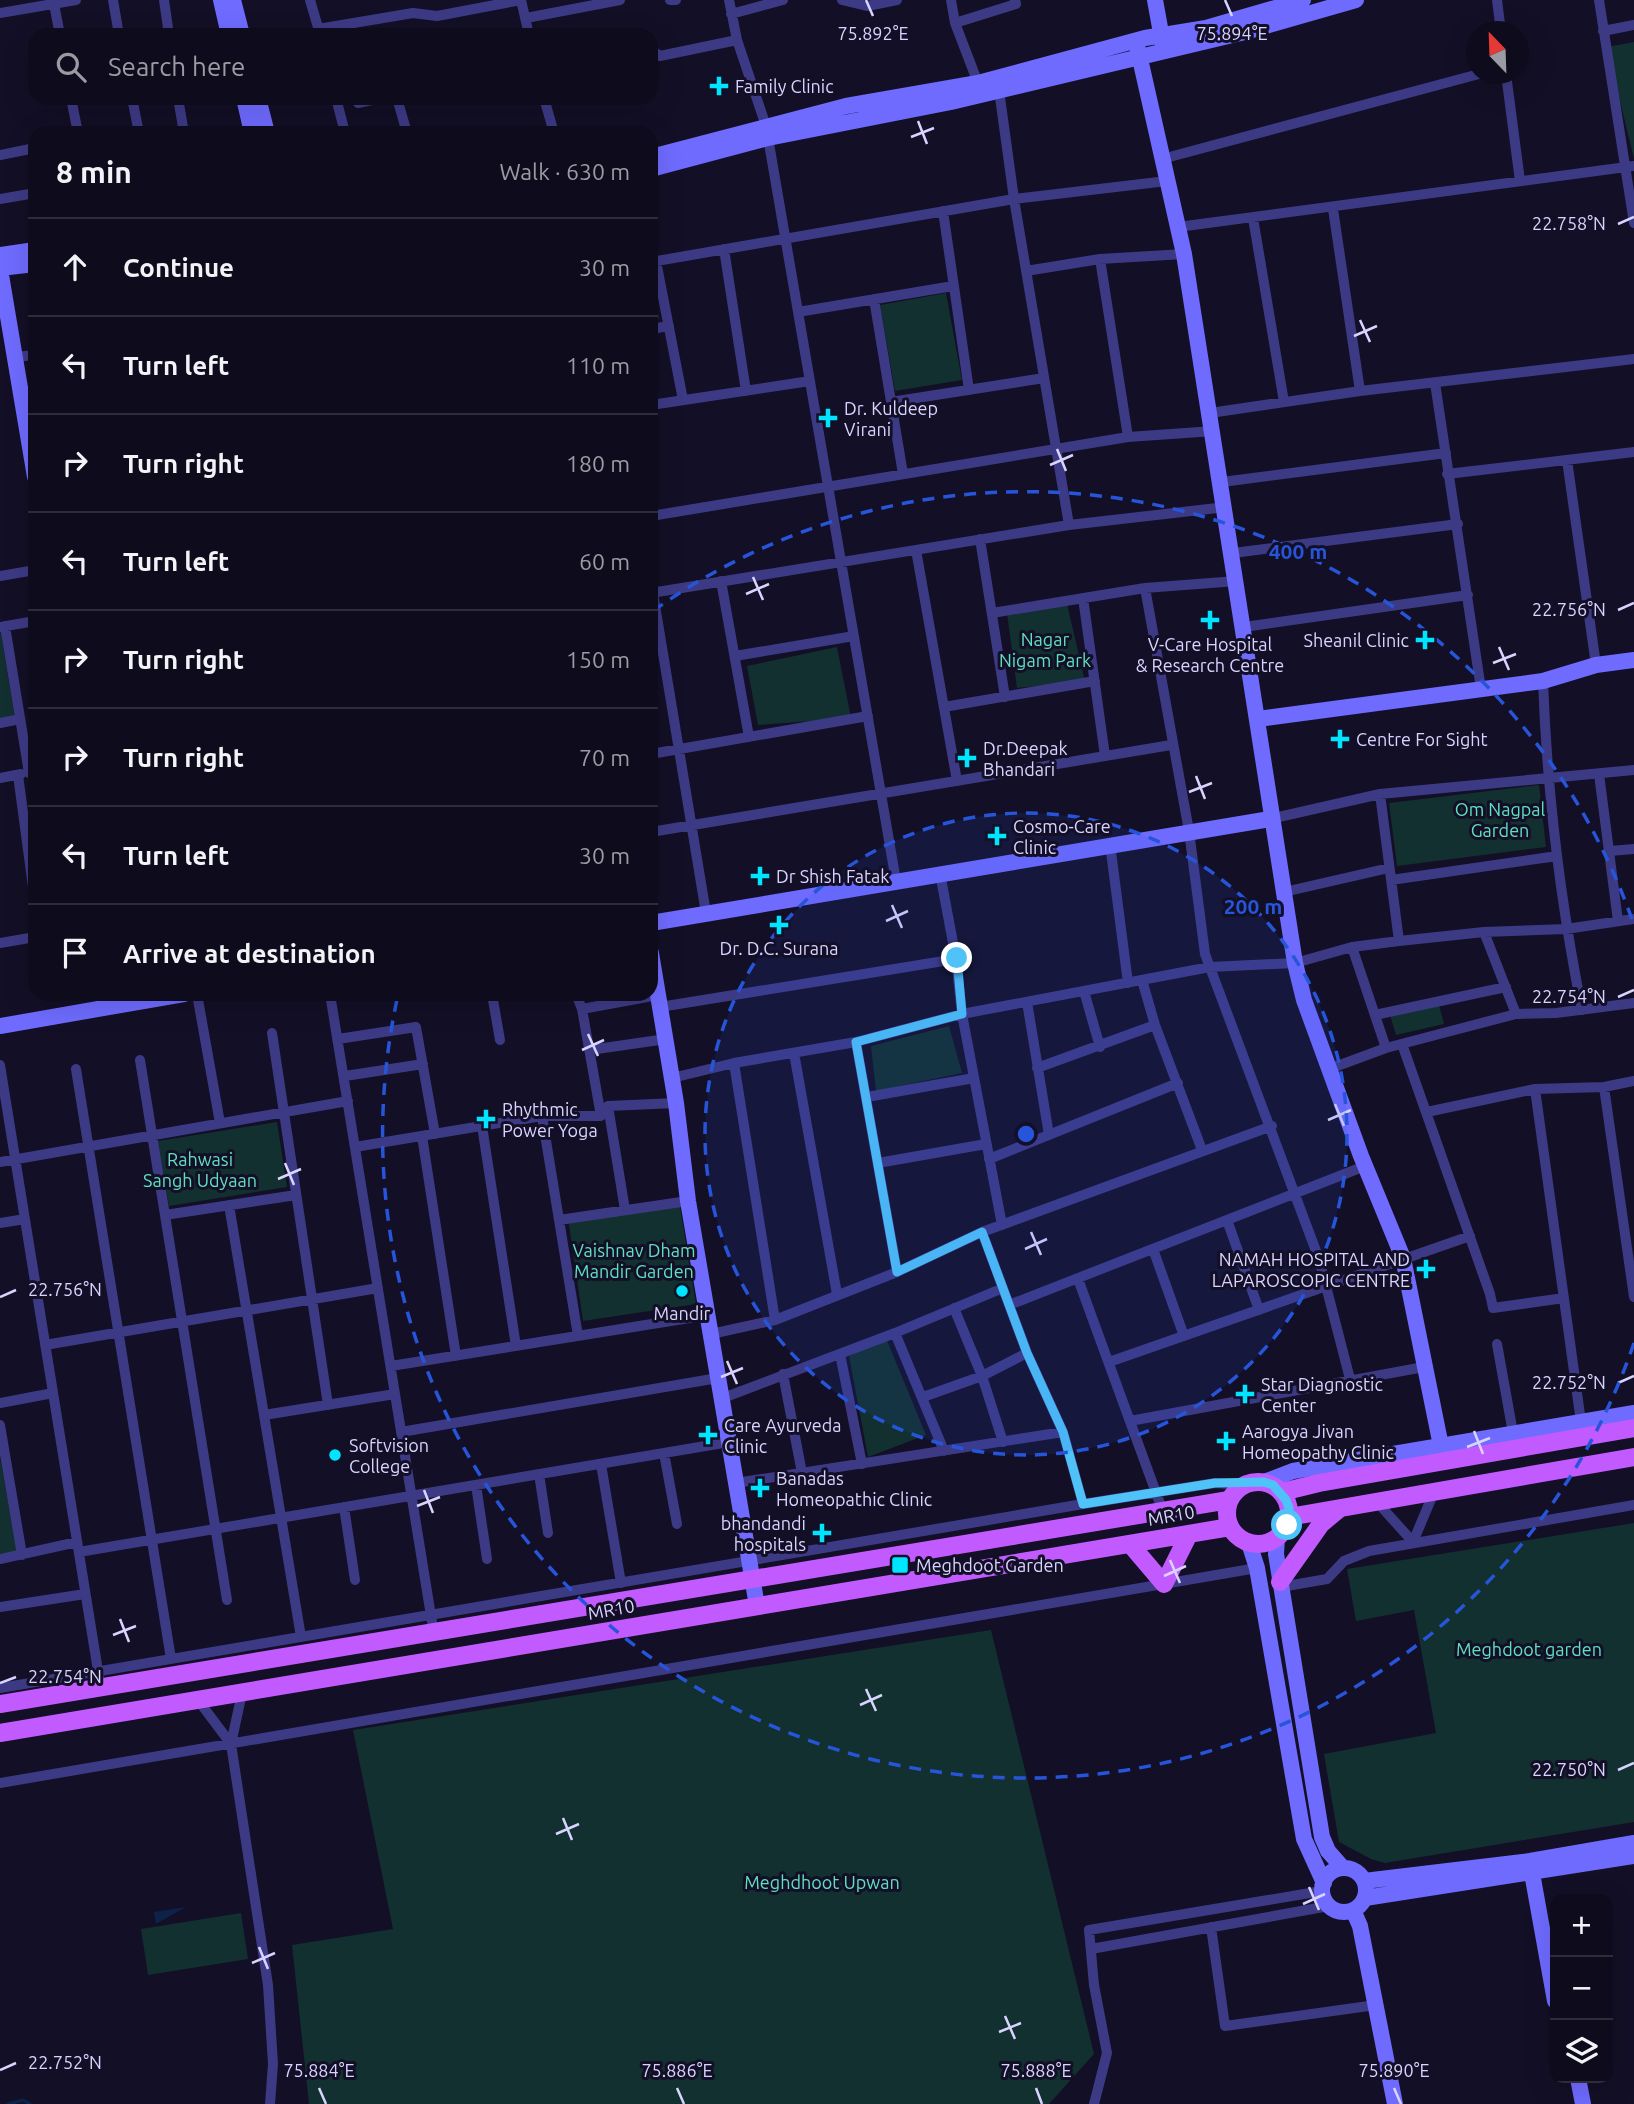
<!DOCTYPE html>
<meta charset="utf-8">
<style>
:root{--surface:#0e0b1c;--page:#1c1929;--text:#f1f3f6;--muted:#9b9ba3;--line:#2e2b3b}
body{margin:0;font-family:Ubuntu,sans-serif;background:var(--page);color:var(--text)}
.controls{position:absolute;right:21px;bottom:21px;display:grid;overflow:hidden;border-radius:14px;box-shadow:0 7px 28px #0002}
.controls button{width:63px;height:63px;display:grid;place-items:center;padding:0;border:0;border-bottom:2px solid var(--line);background:var(--surface);color:var(--text);font:35px sans-serif}
.compass{position:absolute;left:1466px;top:21px;width:63px;height:63px;border-radius:50%;background:var(--surface);box-shadow:0 7px 28px #0002;rotate:337deg}
.stop{position:absolute;width:21px;height:21px;margin:-16px;border:5px solid #4fc3f7;border-radius:50%;background:#fff}
.stop.end{background:#4fc3f7;border-color:#fff;box-shadow:0 2px 7px #0008}
.list{margin:0;padding:0;list-style:none}
h2{display:flex;justify-content:space-between;align-items:center;height:91px;margin:0;padding:0 28px;font-size:30px}
h2 small{font-size:23px;font-weight:400;color:var(--muted)}
.list li{display:grid;grid-template-columns:46px 1fr auto;gap:21px;align-items:center;box-sizing:border-box;height:98px;padding:0 28px;border-top:2px solid var(--line)}
.list b{display:block;font-size:26px;white-space:nowrap}
.list em{font-size:23px;font-style:normal;color:var(--muted)}
.icon{flex:none;width:38px;height:38px;fill:none;stroke:currentColor;stroke-width:2;stroke-linecap:round;stroke-linejoin:round}
.map{position:relative;flex:none;width:1634px;height:2104px;overflow:hidden}
.search{position:absolute;background:var(--surface);box-shadow:0 7px 28px #0002;left:28px;top:28px;width:630px;height:77px;display:flex;align-items:center;gap:18px;box-sizing:border-box;padding:0 24px;border-radius:21px;color:var(--muted);font-size:26px}
.panel{position:absolute;background:var(--surface);box-shadow:0 7px 28px #0002;left:28px;top:126px;width:630px;height:875px;border-radius:21px}
.map>svg:first-child{display:block}
.green{fill:#12302f}
.water{fill:#0c2248}
.lines{fill:none;stroke-linecap:round;stroke-linejoin:round}
.stream{stroke:#0c2248;stroke-width:3.5}
.street{stroke:#3d3a85;stroke-width:10}
.secondary{stroke:#6f6bff;stroke-width:16}
.primary{stroke:#c25bff;stroke-width:18}
.route{stroke:#4fc3f7;stroke-width:9}
.ticks{fill:none;stroke:#d9d4ff;stroke-width:2.5}
.ring{fill:none;stroke:#2655da;stroke-width:3.5;stroke-dasharray:12 9}
.poi-dot{fill:#00e5ff;stroke:#130f26;stroke-width:2.5}
.labels{text-anchor:middle;dominant-baseline:central;stroke-width:6;stroke-linejoin:round;paint-order:stroke}
.poi-label{font-size:18px;fill:#d9d4ff;stroke:#130f26;text-anchor:start}
.park-label{font-size:18px;fill:#5fe0c0;stroke:#130f26}
.street-label{font-size:18px;fill:#d9d4ff;stroke:#130f26}
.ticks-label{font-size:18px;text-anchor:middle;fill:#d9d4ff;stroke:#130f26;stroke-width:6;stroke-linejoin:round;paint-order:stroke}
.centre{fill:#2655da;stroke:#130f26;stroke-width:3.5}
.ring-label{font-size:21px;text-anchor:middle;font-weight:bold;fill:#2655da;stroke:#130f26;stroke-width:6;stroke-linejoin:round;paint-order:stroke}
</style>
<div class="map">
<svg width="1634" height="2104" viewBox="0 0 1634 2104">
<rect width="100%" height="100%" fill="#130f26"/>
<path class="green" d="M1634,42V159L1607,47Z
M651,270L659,319L651,321Z
M946,293L962,380L895,391L880,305Z
M1067,604L1085,681L1017,688L1007,613Z
M0,632L1,633L15,720L0,721Z
M837,647L851,718L758,725L747,666Z
M1539,785L1546,847L1397,866L1389,803Z
M1439,1005L1444,1024L1396,1035L1390,1015Z
M949,1026L962,1073L876,1091L871,1046Z
M277,1122L287,1187L169,1206L158,1141Z
M679,1201L696,1304L583,1321L568,1218Z
M886,1338L926,1435L868,1457L849,1356Z
M0,1458L17,1552L0,1554Z
M1634,1523V1822L1385,1863L1371,1859L1339,1842L1324,1754L1436,1733L1414,1610L1356,1621L1347,1569Z
M991,1630L1094,2054L1049,2104H309L292,1945L393,1929L353,1730Z
M241,1913L248,1959L148,1975L141,1929Z"/>
<path class="water" d="M186,1907L156,1924L154,1912Z"/>
<g class="lines">
<path class="stream" d="M8,2104L23,2100L30,2104"/>
<path class="street" d="M113,0L119,35
M164,0L169,35
M310,0L320,34
M521,0L529,35
M670,0H676
M729,0L737,40L766,126L896,881
M842,0L867,6L897,0
M951,0L955,23L978,83
M1497,0L1501,32
M1599,0L1634,223
M54,4L60,35
M0,13L76,0
M731,14L783,0
M526,18L620,0
M955,23L1016,4L1015,0
M318,29L413,13L437,16L521,0
M1603,31L1634,25
M651,50L660,56L737,40
M1506,74L1520,181
M999,90L1014,199L1069,525
M71,98L78,133
M132,98L139,133
M178,98L184,133
M336,98L345,133
M397,98L407,133
M467,98H485
M544,98L554,133
M358,103L381,98
M0,155L35,148
M1162,159L1479,74
M0,199L35,193
M1333,209L1360,391
M943,211L969,390
M1253,218L1284,402
M1178,227L1634,166
M724,249L746,391
M1100,259L1128,437
M656,261L683,400
M651,262L1014,199L1167,181
M1026,271L1100,259L1184,254
M874,299L903,474
M798,312L953,286
M651,329L669,326
M15,357L35,355
M1435,383L1481,689
M891,402L1044,378
M651,405L810,381
M1210,413L1360,391L1634,359
M1567,460L1596,665
M1447,474L1634,452
M1222,482L1446,453
M651,516L1128,437L1214,431
M980,539L1005,697
M916,550L957,781
M1233,553L1458,524
M0,576L35,570
M651,581L706,913
M721,581L749,737
M1145,588L1189,831L1205,954L1319,1259L1350,1379
M651,593L1069,525L1226,507
M1083,598L1105,756
M992,613L1145,588L1237,581
M5,626L29,773
M0,627L35,621
M1244,627L1468,595
M735,656L854,636
M1543,681C1547,793 1560,900 1582,1010
M944,707L1095,681
M0,723L20,719
M651,754L868,716
M1599,774L1618,921
M18,775L35,902
M0,778L21,774
M1380,794L1399,941
M1270,819L1380,794L1634,770
M651,832L1171,745
M1110,844L1128,983
M1610,851L1634,849
M940,873L956,959L962,1014L1002,1225
M1391,880L1557,856
M1284,892L1389,868
M1484,932L1516,1014
M0,943L35,937
M1352,947L1386,1048
M1142,980L1155,1025L1202,1150
M1084,991L1100,1047
M197,994L220,1123
M330,994L432,1622
M492,994L500,1040
M576,994L582,1009
M1027,1002L1049,1135
M660,1007L956,959
M1375,1015L1506,987
M272,1033L328,1405
M338,1039L416,1027L435,1134
M856,1042L897,1272
M1402,1044L1490,1294L1493,1308L1564,1298
M590,1050L666,1039
M794,1053L837,1294
M140,1060L227,1600
M734,1063L775,1320
M0,1065L99,1677
M1037,1068L1155,1025
M76,1069L171,1659
M1329,1069L1386,1048L1516,1014L1556,1013L1634,1003
M345,1076L423,1064
M672,1078L734,1063L856,1042L962,1014L1210,967L1295,963L1352,947L1399,941L1484,932L1566,929L1634,919
M1604,1087L1634,1297
M1535,1089L1581,1422
M867,1097L974,1078
M608,1106L625,1210
M1427,1112L1535,1089L1604,1087L1634,1081
M542,1116L578,1336
M601,1116L582,1009L658,995
M482,1126L516,1346
M422,1136L456,1356
M355,1147L542,1116H601L608,1106L676,1103
M989,1159L1178,1083
M0,1162L348,1101
M878,1163L986,1144
M229,1205L301,1637
M165,1215L296,1195
M559,1220L688,1201
M1227,1220L1259,1310
M0,1223L25,1219
M982,1232L1027,1353L1063,1432L1083,1504
M1153,1249L1184,1336
M1078,1279L1162,1509
M1009,1305L1365,1166
M954,1308L982,1376L1003,1442
M895,1333L944,1451
M711,1334L775,1320L897,1272L982,1232L1272,1126
M1497,1344L1513,1433
M45,1345L378,1288
M840,1354L862,1464
M1109,1362L1470,1236
M391,1366L708,1315
M783,1374L802,1473
M923,1397L982,1376L1027,1353
M723,1398L895,1333L1003,1288
M0,1403L53,1393
M264,1415L395,1394
M1130,1421L1424,1367
M0,1425L22,1555
M401,1432L718,1378
M664,1453L677,1524
M601,1464L621,1583
M539,1474L548,1533
M736,1483L1063,1432
M476,1485L487,1559
M1377,1502L1413,1542L1434,1492
M344,1507L355,1580
M79,1552L729,1442
M0,1559L77,1542
M1281,1587L1327,1579L1344,1561L1369,1551L1634,1505
M0,1607L85,1594
M0,1688L1083,1504L1215,1483L1244,1485
M242,1693L231,1744L268,1985L273,2064L270,2104
M198,1700L231,1744
M0,1783L1257,1568
M1211,1927L1225,2026L1376,2005
M1091,1949L1329,1906
M1094,2104L1107,2053L1094,1985L1089,1930L1322,1891"/>
<path class="secondary" d="M221,0L229,35
M233,0L242,35
M1155,0L1163,44
M1136,41L1184,254L1295,963L1304,1000L1361,1156L1403,1258L1441,1446
M244,98L252,133
M258,98L267,133
M651,157L846,106L978,83L1145,38L1206,28L1303,0
M651,169L768,138L951,102L1245,32L1356,0
M0,255L35,250
M0,268L35,264
M0,269L35,477
M1258,719L1543,681L1596,665L1634,660
M651,923L1270,819
M651,953L676,1103L688,1201L757,1606
M0,1026L184,994
M1264,1482L1293,1471L1634,1413
M1277,1538L1276,1554L1322,1837L1328,1851L1343,1868
M1249,1543L1257,1568L1304,1839L1324,1883
M1530,1862L1555,2001
M1322 1890a22 22 0 1 1 44 0a22 22 0 1 1-44 0Z
M1364,1881L1530,1861L1634,1843
M1365,1898L1634,1856
M1353,1910L1360,1926L1395,2104
M1578,2078L1583,2104"/>
<path class="primary" d="M1227 1513a31 31 0 1 1 62 0a31 31 0 1 1-62 0Z
M1282,1492L1319,1483L1634,1428
M1289,1517L1634,1457
M1130,1544L1164,1584L1189,1534
M1280,1582L1321,1524L1339,1509
M0,1704L1229,1500
M0,1733L1230,1527"/>
</g>
<g class="lines">
<path class="route" d="M957,958L962,1014L856,1042L897,1272L982,1232L1027,1353L1063,1432L1083,1504L1215,1483L1264,1482L1273,1485L1286,1500L1289,1508L1287,1525"/>
</g>
<path class="ticks" d="M866,0L873,16M1225,0L1232,16M918,121L927,144M911,137L934,128M1618,224L1634,217M1360,320L1370,342M1354,336L1377,326M1057,449L1066,471M1050,465L1073,455M753,577L763,600M746,594L769,584M1618,610L1634,603M1499,647L1509,670M1493,663L1516,654M1196,776L1205,799M1189,792L1212,783M892,905L902,928M886,921L908,911M1618,997L1634,990M588,1034L598,1056M582,1050L604,1040M1335,1104L1344,1126M1328,1120L1351,1110M285,1163L294,1185M278,1179L301,1169M1031,1232L1041,1255M1025,1249L1047,1239M0,1297L16,1290M727,1361L737,1384M721,1377L743,1368M1618,1383L1634,1376M1474,1431L1483,1454M1467,1447L1490,1438M424,1490L433,1513M417,1506L440,1497M1170,1560L1180,1583M1164,1576L1186,1566M120,1619L129,1642M113,1635L136,1626M0,1683L16,1677M866,1689L876,1711M860,1705L882,1695M1618,1770L1634,1763M563,1818L572,1840M556,1834L579,1824M1309,1887L1319,1910M1303,1904L1325,1894M259,1947L268,1969M252,1963L275,1953M1005,2016L1015,2039M999,2032L1021,2023M0,2070L16,2063M319,2088L326,2104M677,2088L684,2104M1036,2088L1042,2104M1394,2088L1401,2104"/>
<circle cx="1026" cy="1134" r="321" fill="#2655da" fill-opacity=".12"/>
<g class="ring">
<circle cx="1026" cy="1134" r="321"/>
<path d="M1634 1343A643 643 0 0 1 398 995M653 611A643 643 0 0 1 1634 925"/>
</g>
<g class="poi-dot">
<path d="M715.5 75.5h7v7h7v7h-7v7h-7v-7h-7v-7h7z"/>
<path d="M824.5 407.5h7v7h7v7h-7v7h-7v-7h-7v-7h7z"/>
<path d="M1206.5 609.5h7v7h7v7h-7v7h-7v-7h-7v-7h7z"/>
<path d="M1421.5 629.5h7v7h7v7h-7v7h-7v-7h-7v-7h7z"/>
<path d="M1336.5 728.5h7v7h7v7h-7v7h-7v-7h-7v-7h7z"/>
<path d="M963.5 747.5h7v7h7v7h-7v7h-7v-7h-7v-7h7z"/>
<path d="M993.5 825.5h7v7h7v7h-7v7h-7v-7h-7v-7h7z"/>
<path d="M756.5 865.5h7v7h7v7h-7v7h-7v-7h-7v-7h7z"/>
<path d="M775.5 914.5h7v7h7v7h-7v7h-7v-7h-7v-7h7z"/>
<path d="M482.5 1108.5h7v7h7v7h-7v7h-7v-7h-7v-7h7z"/>
<path d="M1422.5 1258.5h7v7h7v7h-7v7h-7v-7h-7v-7h7z"/>
<circle cx="682" cy="1291" r="7"/>
<path d="M1241.5 1383.5h7v7h7v7h-7v7h-7v-7h-7v-7h7z"/>
<path d="M704.5 1424.5h7v7h7v7h-7v7h-7v-7h-7v-7h7z"/>
<path d="M1222.5 1430.5h7v7h7v7h-7v7h-7v-7h-7v-7h7z"/>
<circle cx="335" cy="1455" r="7"/>
<path d="M756.5 1477.5h7v7h7v7h-7v7h-7v-7h-7v-7h7z"/>
<path d="M818.5 1522.5h7v7h7v7h-7v7h-7v-7h-7v-7h7z"/>
<rect x="891" y="1556" width="18" height="18" rx="3.5"/>
</g>
<g class="labels">
<g class="poi-label">
<text x="735" y="86">Family Clinic</text>
<text x="844" y="408">Dr. Kuldeep<tspan x="844" dy="21">Virani</tspan></text>
<text x="1409" y="640" text-anchor="end">Sheanil Clinic</text>
<text x="1210" y="644" text-anchor="middle">V-Care Hospital<tspan x="1210" dy="21">&amp; Research Centre</tspan></text>
<text x="1356" y="739">Centre For Sight</text>
<text x="983" y="748">Dr.Deepak<tspan x="983" dy="21">Bhandari</tspan></text>
<text x="1013" y="826">Cosmo-Care<tspan x="1013" dy="21">Clinic</tspan></text>
<text x="776" y="876">Dr Shish Fatak</text>
<text x="779" y="948" text-anchor="middle">Dr. D.C. Surana</text>
<text x="502" y="1109">Rhythmic<tspan x="502" dy="21">Power Yoga</tspan></text>
<text x="1410" y="1259" text-anchor="end">NAMAH HOSPITAL AND<tspan x="1410" dy="21">LAPAROSCOPIC CENTRE</tspan></text>
<text x="682" y="1313" text-anchor="middle">Mandir</text>
<text x="1261" y="1384">Star Diagnostic<tspan x="1261" dy="21">Center</tspan></text>
<text x="724" y="1425">Care Ayurveda<tspan x="724" dy="21">Clinic</tspan></text>
<text x="1242" y="1431">Aarogya Jivan<tspan x="1242" dy="21">Homeopathy Clinic</tspan></text>
<text x="349" y="1445">Softvision<tspan x="349" dy="21">College</tspan></text>
<text x="776" y="1478">Banadas<tspan x="776" dy="21">Homeopathic Clinic</tspan></text>
<text x="806" y="1523" text-anchor="end">bhandandi<tspan x="806" dy="21">hospitals</tspan></text>
<text x="916" y="1565">Meghdoot Garden</text>
</g>
<g class="park-label">
<text x="1045" y="639">Nagar<tspan x="1045" dy="21">Nigam Park</tspan></text>
<text x="1500" y="809">Om Nagpal<tspan x="1500" dy="21">Garden</tspan></text>
<text x="200" y="1159">Rahwasi<tspan x="200" dy="21">Sangh Udyaan</tspan></text>
<text x="634" y="1250">Vaishnav Dham<tspan x="634" dy="21">Mandir Garden</tspan></text>
<text x="1529" y="1649">Meghdoot garden</text>
<text x="822" y="1882">Meghdhoot Upwan</text>
</g>
<g class="street-label">
<text transform="translate(1171 1515) rotate(-10)">MR10</text>
<text transform="translate(611 1609) rotate(-10)">MR10</text>
</g>
</g>
<g class="ticks-label">
<text x="873" y="40">75.892°E</text>
<text x="1232" y="40">75.894°E</text>
<text x="1569" y="230">22.758°N</text>
<text x="1569" y="616">22.756°N</text>
<text x="1569" y="1003">22.754°N</text>
<text x="65" y="1296">22.756°N</text>
<text x="1569" y="1389">22.752°N</text>
<text x="65" y="1683">22.754°N</text>
<text x="1569" y="1776">22.750°N</text>
<text x="65" y="2069">22.752°N</text>
<text x="319" y="2077">75.884°E</text>
<text x="677" y="2077">75.886°E</text>
<text x="1036" y="2077">75.888°E</text>
<text x="1394" y="2077">75.890°E</text>
</g>
<circle cx="1026" cy="1134" r="10" class="centre"/>
<g class="ring-label">
<text x="1298" y="559">400 m</text>
<text x="1253" y="914">200 m</text>
</g>
</svg>
<div class="controls">
<button>+</button>
<button>−</button>
<button><svg class="icon" aria-label="layers" viewBox="0 0 24 24"><path d="M12 4l9 5-9 5-9-5zM3 14l9 5 9-5"/></svg></button>
</div>
<svg class="compass" viewBox="-18 -18 36 36"><path d="M0-13l5 13h-10z" fill="#e53935"/><path d="M0 13l5-13h-10z" fill="#9b9ba3"/></svg>
<div class="stop" style="left:1287px;top:1525px"></div>
<div class="stop end" style="left:957px;top:958px"></div>
<div class="search"><svg class="icon" aria-label="search" viewBox="0 0 24 24"><circle cx="10" cy="10" r="6"/><path d="M15 15l6 6"/></svg>Search here</div>
<section class="panel">
<h2>8 min<small>Walk · 630 m</small></h2>
<ul class="list">
<li><svg class="icon" aria-label="ahead" viewBox="0 0 24 24"><path d="M12 20V5M6 11l6-6 6 6"/></svg><div><b>Continue</b></div><em>30 m</em></li>
<li><svg class="icon" aria-label="left" viewBox="0 0 24 24"><path d="M17 20v-9H6M10 6l-5 5 5 5"/></svg><div><b>Turn left</b></div><em>110 m</em></li>
<li><svg class="icon" aria-label="right" viewBox="0 0 24 24"><path d="M7 20v-9h11M14 6l5 5-5 5"/></svg><div><b>Turn right</b></div><em>180 m</em></li>
<li><svg class="icon" aria-label="left" viewBox="0 0 24 24"><path d="M17 20v-9H6M10 6l-5 5 5 5"/></svg><div><b>Turn left</b></div><em>60 m</em></li>
<li><svg class="icon" aria-label="right" viewBox="0 0 24 24"><path d="M7 20v-9h11M14 6l5 5-5 5"/></svg><div><b>Turn right</b></div><em>150 m</em></li>
<li><svg class="icon" aria-label="right" viewBox="0 0 24 24"><path d="M7 20v-9h11M14 6l5 5-5 5"/></svg><div><b>Turn right</b></div><em>70 m</em></li>
<li><svg class="icon" aria-label="left" viewBox="0 0 24 24"><path d="M17 20v-9H6M10 6l-5 5 5 5"/></svg><div><b>Turn left</b></div><em>30 m</em></li>
<li><svg class="icon" aria-label="arrive" viewBox="0 0 24 24"><path d="M6 21V4h12l-3 4 3 4H6"/></svg><div><b>Arrive at destination</b></div></li>
</ul>
</section>
</div>
